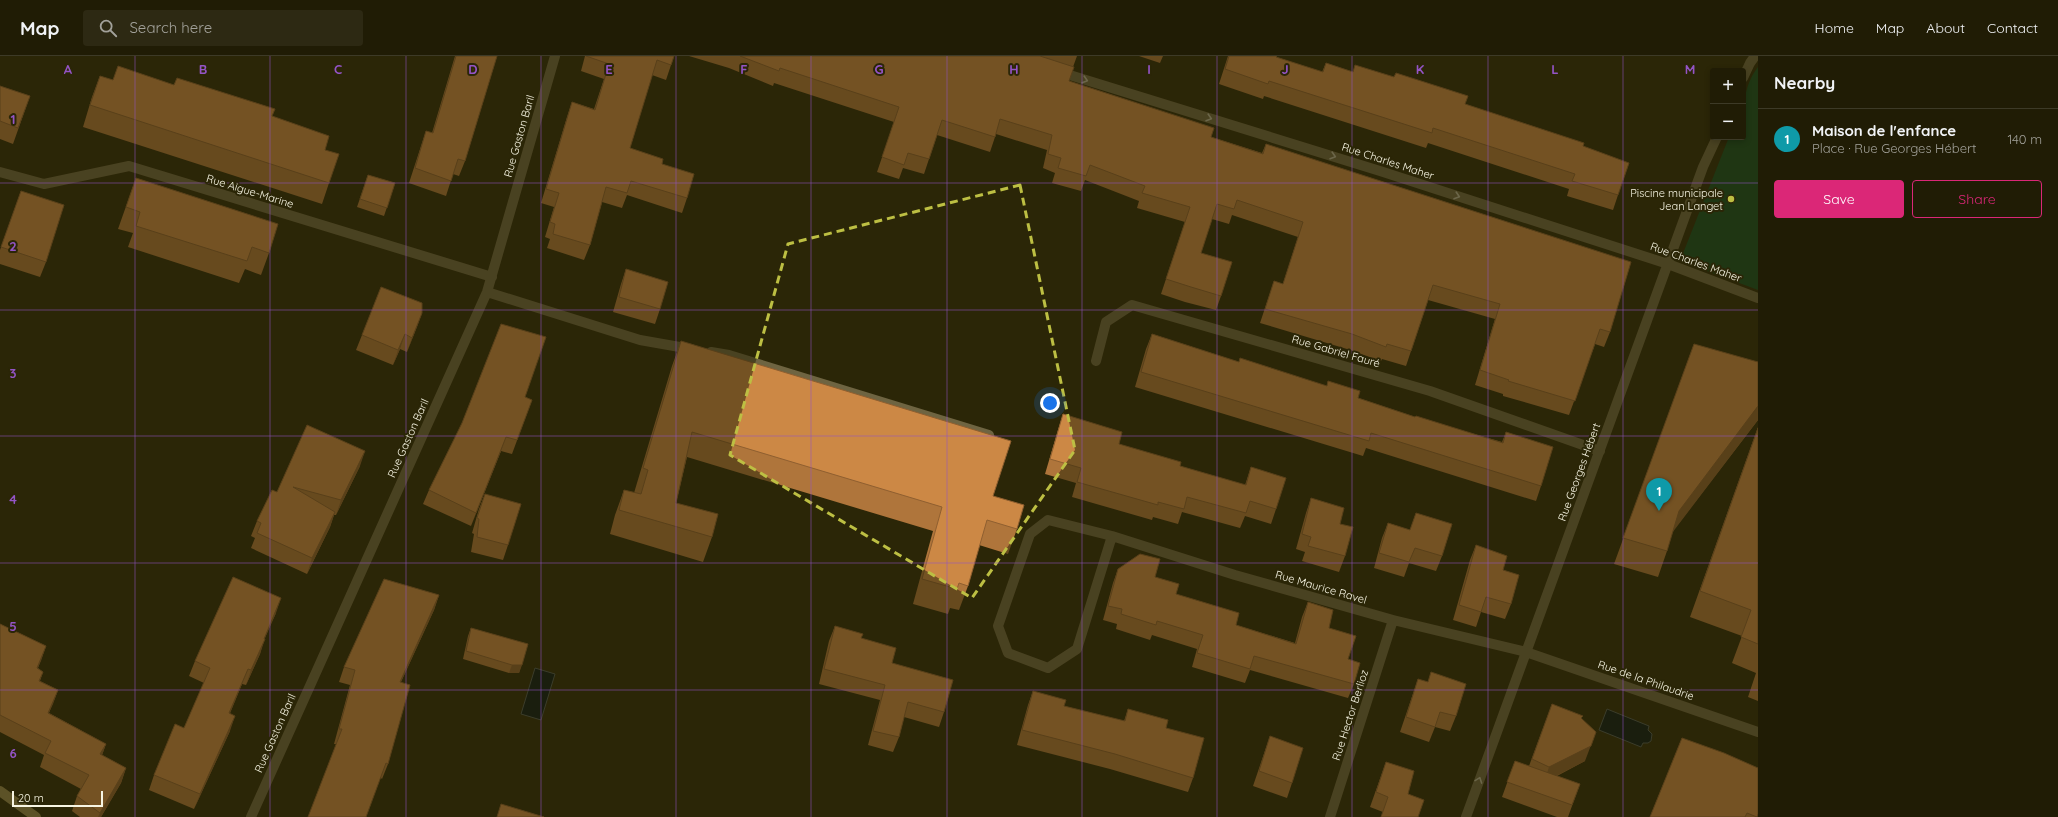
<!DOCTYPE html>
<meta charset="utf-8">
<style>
:root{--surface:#201c05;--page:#2d2913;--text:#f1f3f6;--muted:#a2a19a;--line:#3d3a27;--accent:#db2777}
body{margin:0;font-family:Quicksand,sans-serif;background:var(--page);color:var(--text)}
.controls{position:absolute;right:12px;top:12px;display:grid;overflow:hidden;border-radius:4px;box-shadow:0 2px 6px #0003}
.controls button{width:36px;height:36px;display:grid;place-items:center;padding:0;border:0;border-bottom:1px solid var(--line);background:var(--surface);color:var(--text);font:20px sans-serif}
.scale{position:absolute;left:12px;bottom:10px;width:91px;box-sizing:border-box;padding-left:4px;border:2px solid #f7f5e3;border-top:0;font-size:11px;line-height:14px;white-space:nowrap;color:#f7f5e3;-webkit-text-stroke:3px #2b2607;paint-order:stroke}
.you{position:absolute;left:1050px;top:347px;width:14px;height:14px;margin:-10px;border:3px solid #fff;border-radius:50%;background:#1a73e8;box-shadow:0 0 0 6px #1a73e833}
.badge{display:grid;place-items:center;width:26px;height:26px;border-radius:50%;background:var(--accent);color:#fff;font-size:13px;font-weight:700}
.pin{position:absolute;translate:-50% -33px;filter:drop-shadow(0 1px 2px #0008)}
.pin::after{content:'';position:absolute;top:21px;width:14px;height:12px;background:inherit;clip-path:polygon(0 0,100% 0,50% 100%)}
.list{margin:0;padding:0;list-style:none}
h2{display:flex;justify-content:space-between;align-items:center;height:52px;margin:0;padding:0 16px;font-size:17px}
h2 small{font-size:13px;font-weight:400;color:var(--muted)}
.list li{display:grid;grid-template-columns:26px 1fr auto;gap:12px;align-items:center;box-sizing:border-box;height:60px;padding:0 16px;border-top:1px solid var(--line)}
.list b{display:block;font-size:15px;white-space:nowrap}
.list p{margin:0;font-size:13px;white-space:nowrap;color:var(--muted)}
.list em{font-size:13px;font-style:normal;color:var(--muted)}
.actions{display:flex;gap:8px;padding:12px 16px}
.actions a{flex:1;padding:9px 0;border:1px solid var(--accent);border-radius:4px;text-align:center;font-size:14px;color:var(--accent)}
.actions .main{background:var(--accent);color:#fff}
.icon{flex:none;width:22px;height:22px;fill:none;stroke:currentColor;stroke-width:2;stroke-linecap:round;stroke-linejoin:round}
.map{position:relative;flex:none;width:1758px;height:761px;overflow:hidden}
header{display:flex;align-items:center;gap:24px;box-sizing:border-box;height:56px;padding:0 20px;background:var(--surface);border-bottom:1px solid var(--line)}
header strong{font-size:19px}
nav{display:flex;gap:22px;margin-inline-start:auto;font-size:14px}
.search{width:280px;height:36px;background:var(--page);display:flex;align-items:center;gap:10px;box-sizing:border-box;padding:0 14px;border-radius:4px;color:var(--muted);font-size:15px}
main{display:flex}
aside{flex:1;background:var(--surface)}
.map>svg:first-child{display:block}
.green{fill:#104a23}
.water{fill:#051418;stroke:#4e5855}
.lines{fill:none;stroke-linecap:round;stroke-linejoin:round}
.street{stroke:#6e6441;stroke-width:10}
.secondary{stroke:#98884e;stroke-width:10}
.wall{fill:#af753b}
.shaded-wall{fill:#8f5f30}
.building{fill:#cc8845;stroke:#8f5f30}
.oneway{stroke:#b9b49a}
.marked{fill:none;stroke:#bdbf43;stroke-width:3;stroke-dasharray:8 5;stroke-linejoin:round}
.grid{fill:none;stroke:#9454c6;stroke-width:1;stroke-opacity:0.55}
.poi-dot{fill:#bdbf43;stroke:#2b2607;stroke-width:1.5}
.labels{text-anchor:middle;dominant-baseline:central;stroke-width:4;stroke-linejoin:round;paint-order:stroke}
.street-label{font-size:11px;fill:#f7f5e3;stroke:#2b2607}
.poi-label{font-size:11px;fill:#f7f5e3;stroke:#2b2607;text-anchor:end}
.grid-label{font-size:13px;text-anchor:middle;font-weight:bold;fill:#9454c6;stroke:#2b2607;stroke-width:4;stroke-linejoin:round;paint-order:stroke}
</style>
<header>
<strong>Map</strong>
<div class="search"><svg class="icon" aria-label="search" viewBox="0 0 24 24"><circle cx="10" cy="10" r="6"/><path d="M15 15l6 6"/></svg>Search here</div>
<nav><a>Home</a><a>Map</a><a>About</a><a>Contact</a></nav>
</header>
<main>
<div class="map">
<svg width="1758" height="761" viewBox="0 0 1758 761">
<rect width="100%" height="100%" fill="#2b2607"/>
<path class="green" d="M1758,11V234L1680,205L1729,81H1743C1743,57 1742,31 1758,11Z"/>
<path class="water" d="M535,612L555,618L541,664L521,658Z
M1607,653L1649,670L1648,674L1652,678L1651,685L1648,687H1643L1641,691L1599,674Z"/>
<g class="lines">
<path class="street" d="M1060,16L1380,115L1668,208L1758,242
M1743,22L1750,7L1755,0
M0,116L44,128L129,110L492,221
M487,236L640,284L691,293
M711,296L729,299L989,379
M1096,305L1106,266L1132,249L1430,335L1600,395
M1112,480L1077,593L1048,612L1008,597L998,570L1030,478L1048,464L1112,480L1235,519L1393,564L1526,596L1758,676
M251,761L487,236L555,0
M1330,761L1393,564
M1466,761L1703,111L1717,81"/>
<path class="secondary" d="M0,735L36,761"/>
</g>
<path class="wall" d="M455,0H497L465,105L459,120L453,118L446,140L409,127L421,90L426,75L432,77Z
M585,0H674L666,24L652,19L630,92L662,108L687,142L682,157L627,139L622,152L602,146L590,189L584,204L547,192L550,183L545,181L554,151L541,147L567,61L572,46L594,53L604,23L581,15Z
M689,0H1077L1073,11L1069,25L1211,81L1262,97L1266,88L1610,276L1604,291L1595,288L1569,359L1503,340V338L1475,329L1495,263L1428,244L1406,310L1382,303L1381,305L1347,293L1260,267L1274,225L1283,228L1298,181L1232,159L1229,168L1212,163L1201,197L1221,240L1216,254L1185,246L1161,238L1185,166L1137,152L1139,145L1085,124L1081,135L1052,127L1055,117L1043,112L1047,94L996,78L990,96L937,79L924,118L903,112L899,123L877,116L894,66L774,27L773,30L729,12Z
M1139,0H1163L1160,7Z
M1228,0H1277L1276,1L1322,16L1326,7L1353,16L1465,48L1583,90L1618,139L1613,154L1567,140L1569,133L1428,87L1426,92L1264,40L1263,43L1219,28Z
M100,20L113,24L174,29L272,60L325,94L329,127L322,148L83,71L92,41Z
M0,30L30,40L13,88L0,83Z
M368,119L395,127L384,160L357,151Z
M136,122L269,197L261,219L245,213L239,227L128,191L133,177L118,173Z
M21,135L46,206L40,221L0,208V194Z
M626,213L660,253L655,268L613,256L621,228Z
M422,257L407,296L400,293L393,309L356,294L362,279Z
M1152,278L1239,306L1327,330L1328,325L1358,342L1415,361L1502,386L1506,376L1541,430L1536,445L1366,392L1363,400L1135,331L1146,293Z
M681,285L993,440L1017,473L1008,498L979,489L968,530L959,554L950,552L948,558L913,548L933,475L687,401L676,447L712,481L703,506L610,478L615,459L624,434L634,437L672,310Z
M1694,288L1758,364L1672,476L1667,495L1658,521L1614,508Z
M525,341L532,344L512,398L501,395L471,470L423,448L429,434Z
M1063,358L1119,388L1180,410L1245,429L1251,411L1276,453L1271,468L1245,460L1240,472L1182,456L1178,468L1153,461L1152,464L1072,441L1076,427L1045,418L1058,374Z
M1758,371V645L1748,641L1756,617L1732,607L1742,580L1690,561Z
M360,410L336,459H334L330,471L307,518L251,492L255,482L251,480L257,465L277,436Z
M485,438L508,489L503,504L471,496L474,478L472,477L479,453Z
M1311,442L1340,468L1345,500L1339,516L1302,505L1305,496L1296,493L1306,457Z
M1416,457L1442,500L1436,515L1409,507L1404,521L1374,512L1382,482L1388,467L1410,474Z
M1476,489L1503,514L1511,548L1505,563L1481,556L1476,571L1453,564L1470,504Z
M1118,513L1155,521L1176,538L1236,569L1295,587L1302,561L1308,546L1329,572L1348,603L1354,628L1348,642L1250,614L1245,627L1192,611L1197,593L1152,579L1150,584L1116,573L1117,568L1103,564L1113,527Z
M439,539L434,554L401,626L388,708L382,723L381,722L336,688H334L350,629L339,626L344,611Z
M276,557L264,583L260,598L246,629L242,628L230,657V675L194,753L149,734L154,719L184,672L204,627L189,620L195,605Z
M0,568L46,590L38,612L43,616L40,625L58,634L49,657L106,688L102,699L126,712L121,727L101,761H80L72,755L77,740L81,733L40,711L44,699L0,676Z
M835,570L861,582L892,607L944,656L939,671L904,661L899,681L893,696L868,689L880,644L819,628L829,585Z
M471,572L528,588L519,617H509L463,603L468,580Z
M1418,623L1456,660L1450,675L1435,671L1429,686L1400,676Z
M1033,635L1064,650L1124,665L1128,653L1193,722L1188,736L1110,713L1017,689L1028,649Z
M1552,648L1582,662L1585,705L1557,720L1580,728L1568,761H1557L1502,741L1515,705L1529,710Z
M1270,680L1292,727L1287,742L1253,730Z
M1682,682L1757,761H1650Z
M1386,706L1408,738L1418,761H1381L1383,756L1370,751Z"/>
<path class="shaded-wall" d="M422,257L417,271L407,296L412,282Z
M405,278L400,293L393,309L398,294Z
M1758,350V364L1669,481L1679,455Z
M506,381L501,395L471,470L476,457Z
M365,395L360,410L336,459L341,444Z
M335,456L330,471L307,518L312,502Z
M439,539L434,554L394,641L400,626Z
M281,542L276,557L258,598L264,583Z
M265,583L260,598L246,629L251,614Z
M46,590L41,605L31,626L37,612Z
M512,609H522L519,617H509Z
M248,613L242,628L224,672L229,657Z
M58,634L53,648L42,671L48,657Z
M235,660L230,675L194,753L200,738Z
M1596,676L1585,705L1544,726L1549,711Z
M106,688L101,702L100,698Z
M126,712L121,727L101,761H98L100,757Z"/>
<path class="building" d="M456,0H497L465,105L458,103L451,125L415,112L426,75L433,77Z
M586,0H674L671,9L657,4L630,92L663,103L662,108L694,118L687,142L631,125L627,137L606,131L590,189L553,178L555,168L550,166L559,137L546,133L572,46L595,54L609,8Z
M740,0H1040L1074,11L1069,25L1214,72L1211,81L1263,98L1266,88L1631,206L1610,276L1600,273L1575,345L1508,325L1509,324L1480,314L1500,248L1433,229L1411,295L1387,288L1386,291L1352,278L1265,253L1274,225L1283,228L1303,166L1237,144L1234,153L1217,148L1201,197L1232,206L1221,240L1191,231L1166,223L1190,151L1142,137L1145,130L1090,109L1086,120L1058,112L1061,102L1048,98L1052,79L1000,63L995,81L942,64L929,103L908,97L904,109L882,101L899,51L780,12L779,15Z
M1229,0H1277L1276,1L1323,16L1326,7L1353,16L1355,9L1394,21L1396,17L1468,40L1465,48L1584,87L1583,90L1629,107L1618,139L1572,125L1575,118L1433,72L1432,77L1269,25L1268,28L1225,13Z
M118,10L174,29L177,22L275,53L272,60L329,80L325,94L339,98L329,127L90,49L100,20L113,24Z
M0,30L30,40L18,72L0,65Z
M368,119L395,127L387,152L360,143Z
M136,122L278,168L269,197L252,191L247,205L136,170L140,156L126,151Z
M21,135L64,149L46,206L1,191Z
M626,213L668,226L660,253L619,241Z
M381,231L422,247V257L412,282L405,278L398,294L362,279Z
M501,268L546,281L525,341L532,344L517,384L506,381L476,457L429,434L462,367Z
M1152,278L1239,306L1240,302L1327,330L1328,325L1360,335L1358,342L1415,361L1416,360L1503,387L1506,376L1553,391L1541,430L1371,377L1369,385L1141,316Z
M681,285L1011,385L993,440L1024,449L1017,473L987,464L968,530L959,527L957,533L922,523L942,451L692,376L676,447L718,458L712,481L619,454L624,434L641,438L648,414L643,412Z
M1694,288L1758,306V350L1679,455L1667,495L1623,482Z
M1063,358L1122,376L1119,388L1181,406L1180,410L1246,429L1251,411L1286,422L1276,453L1250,445L1246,457L1187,441L1184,453L1158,446V449L1077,426L1081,412L1050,403Z
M307,369L365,395L341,444L293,431L335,456L312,502L257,477L261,467L257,465L272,434L277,436Z
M1758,372V588L1741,581L1751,554L1700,535Z
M485,438L521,448L508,489L477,481L479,463L477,462Z
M1311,442L1344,452L1340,468L1353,471L1345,500L1308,490L1311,481L1302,478Z
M1416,457L1452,468L1442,500L1415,492L1409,506L1379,497L1388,467L1410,474Z
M1476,489L1507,500L1503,514L1519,519L1511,548L1486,541L1481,556L1459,549Z
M1140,498L1160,503L1155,521L1179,528L1176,538L1239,557L1236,569L1296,588L1308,546L1333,554L1329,572L1356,580L1348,603L1360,607L1354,628L1254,600L1250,613L1197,597L1203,579L1157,565L1156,569L1121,558L1122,553L1108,550L1118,513Z
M233,521L281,542L264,583H265L251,614L248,613L229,657L235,660L200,738L154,719L175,668L184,672L210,612L195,605Z
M384,523L439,539L400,626L410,629L388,708L386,707L366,761H308L342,673H339L355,614L344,611Z
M0,568L46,590L37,612L43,616L39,625L58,634L48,657L106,688L100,698L126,712L100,757L77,740L89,719L45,697L51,685L0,659Z
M835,570L863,578L861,582L896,592L892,607L953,624L944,656L908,646L899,681L873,675L885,629L824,613Z
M471,572L528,588L522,609H512L466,595Z
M1431,616L1466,628L1456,660L1440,656L1435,671L1406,661L1418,623L1428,626Z
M1033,635L1066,644L1064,650L1125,665L1128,653L1168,664L1166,672L1204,682L1193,722L1115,698L1022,674Z
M1552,648L1583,660L1581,662L1596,676L1591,690L1549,711L1532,703Z
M1270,680L1303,692L1292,727L1259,715Z
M1682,682L1724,697L1758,712V758L1757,761L1747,757L1745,761H1650Z
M1515,705L1580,728L1572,749L1507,726Z
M1386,706L1414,715L1408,738L1424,744L1418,761H1381L1388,741L1376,736Z
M501,748L544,761H497Z"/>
<defs><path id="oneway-chevron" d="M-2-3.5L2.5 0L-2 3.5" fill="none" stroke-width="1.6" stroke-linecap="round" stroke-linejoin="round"/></defs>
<g class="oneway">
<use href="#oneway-chevron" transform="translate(1085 24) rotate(17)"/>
<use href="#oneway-chevron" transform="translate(1209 62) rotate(17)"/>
<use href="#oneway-chevron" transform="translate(1333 100) rotate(17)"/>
<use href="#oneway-chevron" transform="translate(1457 140) rotate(18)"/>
<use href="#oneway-chevron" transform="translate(1479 724) rotate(-70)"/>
</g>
<path d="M0 0H1758V761H0ZM1020,129L1075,394L972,542L730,399L788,188Z" fill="#2b2607" fill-opacity=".55" fill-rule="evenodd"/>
<path class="marked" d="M1020,129L1075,394L972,542L730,399L788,188Z"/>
<path class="grid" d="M135,0V761M270,0V761M406,0V761M541,0V761M676,0V761M811,0V761M947,0V761M1082,0V761M1217,0V761M1352,0V761M1488,0V761M1623,0V761M0,127H1758M0,254H1758M0,380H1758M0,507H1758M0,634H1758"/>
<circle class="poi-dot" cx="1731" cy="143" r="4"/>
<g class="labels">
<g class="street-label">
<text transform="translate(519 80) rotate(-74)">Rue Gaston Baril</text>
<text transform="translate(1388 105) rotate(18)">Rue Charles Maher</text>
<text transform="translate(250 135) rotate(17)">Rue Aigue-Marine</text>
<text transform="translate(1696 206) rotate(20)">Rue Charles Maher</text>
<text transform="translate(1336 295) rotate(16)">Rue Gabriel Fauré</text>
<text transform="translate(408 382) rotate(-66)">Rue Gaston Baril</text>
<text transform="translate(1579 416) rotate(-70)">Rue Georges Hébert</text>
<text transform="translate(1321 531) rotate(16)">Rue Maurice Ravel</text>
<text transform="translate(1646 624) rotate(19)">Rue de la Philaudrie</text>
<text transform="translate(1350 659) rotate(-72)">Rue Hector Berlioz</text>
<text transform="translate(275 677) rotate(-66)">Rue Gaston Baril</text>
</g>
<g class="poi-label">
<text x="1723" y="137">Piscine municipale<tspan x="1723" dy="13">Jean Langet</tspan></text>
</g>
</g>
<g class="grid-label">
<text x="68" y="18">A</text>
<text x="203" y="18">B</text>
<text x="338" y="18">C</text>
<text x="473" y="18">D</text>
<text x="609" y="18">E</text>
<text x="744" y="18">F</text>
<text x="879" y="18">G</text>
<text x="1014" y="18">H</text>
<text x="1149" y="18">I</text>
<text x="1285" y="18">J</text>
<text x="1420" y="18">K</text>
<text x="1555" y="18">L</text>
<text x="1690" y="18">M</text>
<text x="13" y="68">1</text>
<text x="13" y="195">2</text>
<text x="13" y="322">3</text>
<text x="13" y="448">4</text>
<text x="13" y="575">5</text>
<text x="13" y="702">6</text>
</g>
</svg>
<div class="controls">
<button>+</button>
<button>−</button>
</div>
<div class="scale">20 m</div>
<div class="you"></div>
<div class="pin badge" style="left:1659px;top:455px;background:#0f9aa8">1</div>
</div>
<aside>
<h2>Nearby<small></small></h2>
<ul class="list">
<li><span class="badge" style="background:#0f9aa8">1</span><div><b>Maison de l'enfance</b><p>Place · Rue Georges Hébert</p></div><em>140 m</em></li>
</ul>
<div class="actions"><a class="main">Save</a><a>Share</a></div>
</aside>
</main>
